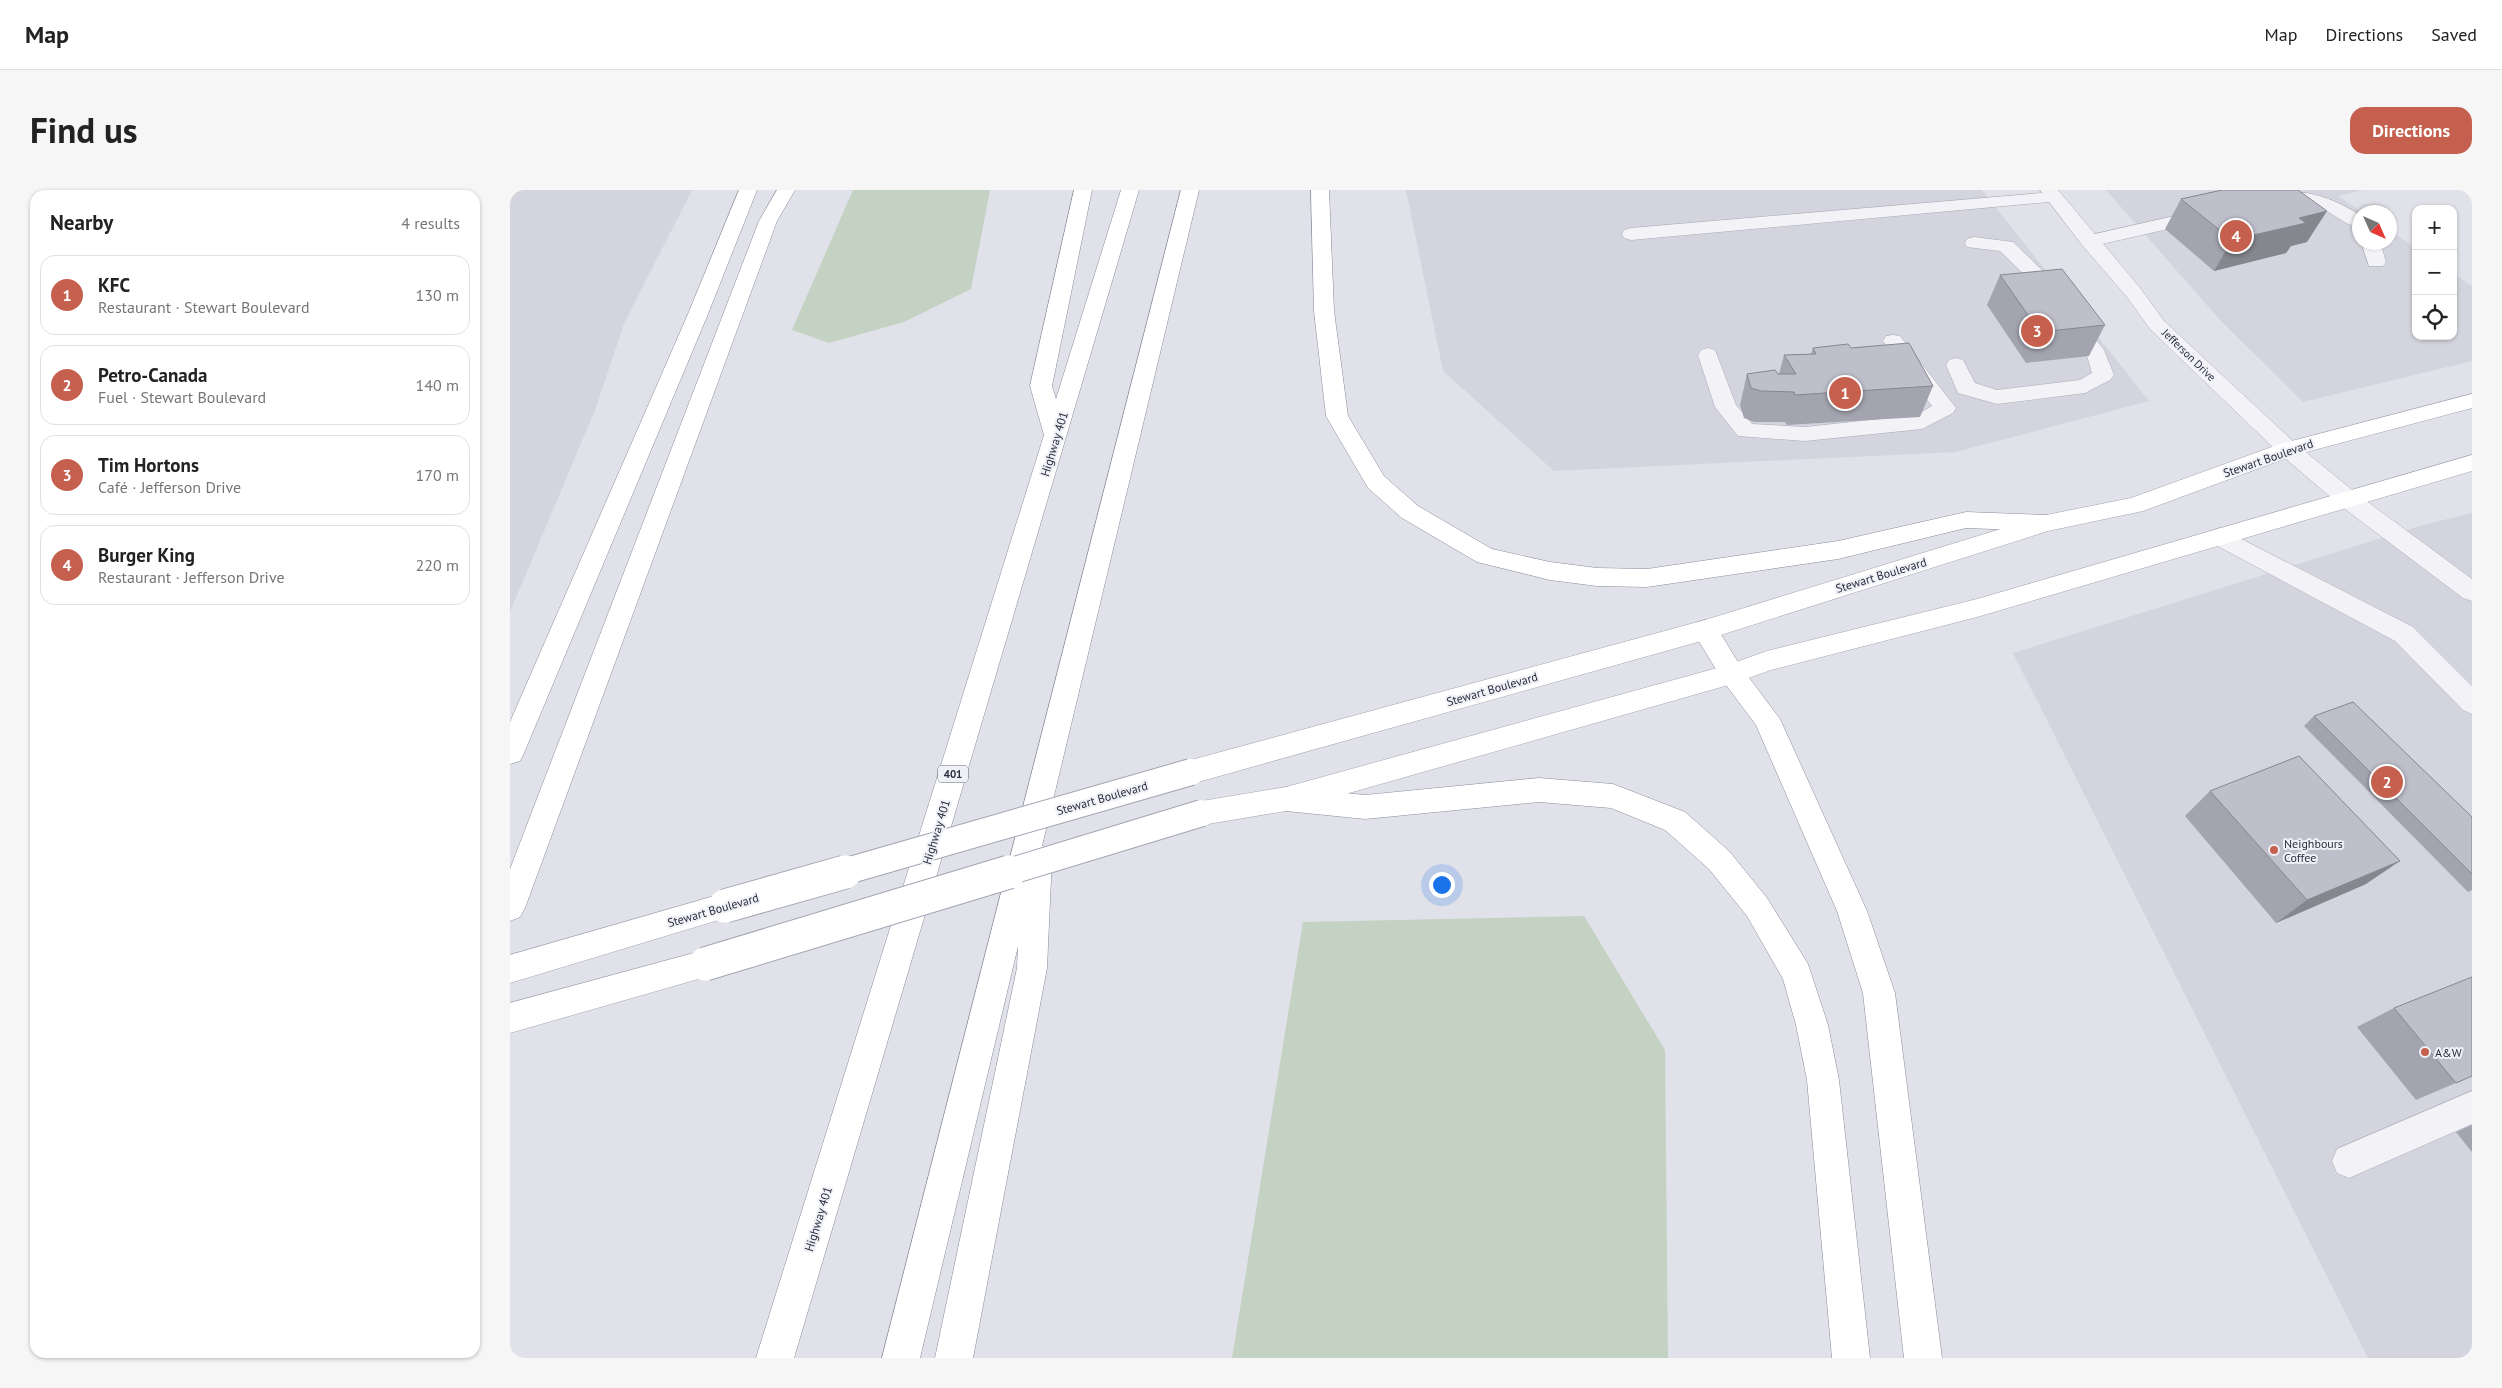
<!DOCTYPE html>
<meta charset="utf-8">
<style>
:root{--surface:#fff;--page:#f6f6f6;--text:#222;--muted:#767676;--line:#e0e0e0;--accent:#c5604f}
body{margin:0;font-family:"PT Sans",sans-serif;background:var(--page);color:var(--text)}
.controls{position:absolute;right:15px;top:15px;display:grid;overflow:hidden;border-radius:10px;box-shadow:0 1px 4px #0004}
.controls button{width:45px;height:45px;display:grid;place-items:center;padding:0;border:0;border-bottom:1px solid var(--line);background:var(--surface);color:var(--text);font:25px sans-serif}
.compass{position:absolute;left:1842px;top:15px;width:45px;height:45px;border-radius:50%;background:var(--surface);box-shadow:0 1px 4px #0004;rotate:135deg}
.you{position:absolute;left:931px;top:694px;width:18px;height:18px;margin:-12px;border:4px solid #fff;border-radius:50%;background:#1a73e8;box-shadow:0 0 0 8px #1a73e833}
.badge{display:grid;place-items:center;width:32px;height:32px;border-radius:50%;background:var(--accent);color:#fff;font-size:16px;font-weight:700}
.pin{position:absolute;translate:-50% -50%;border:2px solid #fff;box-shadow:0 1px 5px #0006}
.list{margin:0;padding:0;list-style:none}
h2{display:flex;justify-content:space-between;align-items:center;height:65px;margin:0;padding:0 20px;font-size:21px}
h2 small{font-size:16px;font-weight:400;color:var(--muted)}
.list li{display:grid;grid-template-columns:32px 1fr auto;gap:15px;align-items:center;box-sizing:border-box;height:80px;margin:0 10px 10px;padding:0 10px;border:1px solid var(--line);border-radius:15px}
.list b{display:block;font-size:19px;white-space:nowrap}
.list p{margin:0;font-size:16px;white-space:nowrap;color:var(--muted)}
.list em{font-size:16px;font-style:normal;color:var(--muted)}
.icon{flex:none;width:28px;height:28px;fill:none;stroke:currentColor;stroke-width:2;stroke-linecap:round;stroke-linejoin:round}
.map{position:relative;flex:none;width:1962px;height:1168px;overflow:hidden;border-radius:15px}
header{display:flex;align-items:center;gap:30px;box-sizing:border-box;height:70px;padding:0 25px;background:var(--surface);border-bottom:1px solid var(--line)}
header strong{font-size:24px}
nav{display:flex;gap:28px;margin-inline-start:auto;font-size:18px}
.intro{display:flex;align-items:center;justify-content:space-between;box-sizing:border-box;height:120px;padding:0 30px}
h1{margin:0;font-size:35px}
.button{padding:12px 22px;border-radius:15px;background:var(--accent);color:#fff;font-size:18px;font-weight:700}
main{display:flex;gap:30px;padding:0 30px}
aside{flex:1;background:var(--surface);border-radius:15px;box-shadow:0 1px 4px #0004}
.map>svg:first-child{display:block}
.built{fill:#d3d4dd}
.green{fill:#c3d2c3}
.lines{fill:none;stroke-linecap:round;stroke-linejoin:round}
.lane-casing{stroke:#aaabb6;stroke-width:1}
.street-casing{stroke:#aaabb6;stroke-width:1}
.primary-casing{stroke:#a1a3b3;stroke-width:1}
.highway-casing{stroke:#898b9e;stroke-width:1}
.lane{fill:#f3f3f7;fill-rule:evenodd}
.street{fill:#f3f3f7;fill-rule:evenodd}
.primary{fill:#fff;fill-rule:evenodd}
.highway{fill:#fff;fill-rule:evenodd}
.primary-bridge-far1-casing{stroke:#a1a3b3;stroke-width:28;stroke-linecap:butt}
.primary-bridge-casing{stroke:#a1a3b3;stroke-width:35;stroke-linecap:butt}
.primary-bridge-far1{stroke:#fff;stroke-width:26}
.primary-bridge{stroke:#fff;stroke-width:33}
.wall{fill:#a3a4af}
.shaded-wall{fill:#85868e}
.building{fill:#bebfcb;stroke:#85868e}
.poi-dot{fill:#c5604f;stroke:#f0f1f6;stroke-width:2}
.labels{text-anchor:middle;dominant-baseline:central;stroke-width:4;stroke-linejoin:round;paint-order:stroke}
.far-street-label{font-size:11px;fill:#2a2c3f;stroke:#f0f1f6}
.shield{fill:#f0f1f6;stroke:#656776;stroke-width:1}
.shield-label{font-size:11px;font-weight:bold;fill:#2a2c3f}
.street-label{font-size:12px;fill:#2a2c3f;stroke:#f0f1f6}
.poi-label{font-size:12px;fill:#2a2c3f;stroke:#f0f1f6;text-anchor:start}
</style>
<header>
<strong>Map</strong>
<nav><a>Map</a><a>Directions</a><a>Saved</a></nav>
</header>
<div class="intro"><h1>Find us</h1><a class="button">Directions</a></div>
<main>
<aside>
<h2>Nearby<small>4 results</small></h2>
<ul class="list">
<li><span class="badge">1</span><div><b>KFC</b><p>Restaurant · Stewart Boulevard</p></div><em>130 m</em></li>
<li><span class="badge">2</span><div><b>Petro-Canada</b><p>Fuel · Stewart Boulevard</p></div><em>140 m</em></li>
<li><span class="badge">3</span><div><b>Tim Hortons</b><p>Café · Jefferson Drive</p></div><em>170 m</em></li>
<li><span class="badge">4</span><div><b>Burger King</b><p>Restaurant · Jefferson Drive</p></div><em>220 m</em></li>
</ul>
</aside>
<div class="map">
<svg width="1962" height="1168" viewBox="0 0 1962 1168">
<rect width="100%" height="100%" fill="#e1e2e9"/>
<path class="built" d="M0,0H182L114,134L85,220L0,422Z
M896,0H1472L1639,211L1446,262L1044,281L933,181Z
M1596,0H1854L1828,6L1852,22H1850V52H1880V41L1906,58V146H1943V83L1962,96V171L1793,212L1710,130Z
M1962,323V1168H1858L1503,463L1913,335Z"/>
<path class="green" d="M343,0H480L461,99L394,132L319,153L282,140Z
M1074,726L1155,860L1158,1168H722L793,732Z"/>
<g class="lines">
<defs>
<path id="lane" d="M1544,2L1550,3L1553,7L1550,11L1121,50L1114,48L1112,44L1114,40L1121,38Z
M1776,2C1804,1 1826,10 1850,25V38C1832,34 1818,18 1800,14C1785,11 1770,17 1757,14L1754,10L1757,6Z
M1695,19L1702,21L1704,25L1702,29L1579,57L1572,55L1570,51L1572,47Z
M1464,47L1503,52L1534,82L1594,160L1604,185L1600,190L1575,203L1487,214L1448,203L1436,175L1439,170L1446,168L1453,170L1465,193L1487,200L1570,190L1582,183L1577,166L1520,90L1490,61L1457,57L1455,53L1457,49Z
M1851,52H1870L1876,72L1873,76H1859Z
M1383,145L1390,146L1446,218L1443,223L1412,239L1295,251L1228,246L1205,217L1188,165L1191,160L1198,158L1205,160L1226,215L1242,234L1295,237L1407,225L1422,216L1373,151L1376,146Z
M1839,302L1847,304L1962,389V411L1953,408L1831,316L1827,310L1831,304Z
M1710,338L1903,437L1962,496V524L1953,520L1885,451L1702,353L1698,347L1702,341Z
M1962,901V934L1839,988L1827,983L1822,971L1827,959Z"/>
<path id="street" d="M1530,0H1548L1631,99L1654,131L1786,254L1847,304L1851,310L1847,316L1839,318L1831,316L1770,264L1640,139L1617,107L1572,55Z"/>
<path id="primary" d="M1962,204V218L1785,265L1633,321L1538,341L1195,450L681,594L671,590L667,582L671,574L681,570L1195,430L1536,325L1621,308L1770,254Z
M1962,265V281L1467,427L1261,480L1222,494L776,621L692,635L682,632L678,623L682,614L692,611L776,597L1218,475L1257,461L1467,409Z
M215,703L225,707L230,716L225,725L0,793V765Z
M195,760L206,764L210,774L206,784L0,843V813Z"/>
<path id="highway" d="M229,0H247L198,124L14,563L10,571L0,574V532L178,124Z
M267,0H285L267,31L15,718L10,727L0,731V679L249,31Z
M564,0H582L542,196L546,209L611,0H629L284,1168H246L534,245L520,196Z
M671,0H689L532,656L538,658L542,667L537,778L463,1168H425L507,778L508,756L410,1168H372Z
M801,0H819L824,121L838,226L874,286L908,316L982,359L1040,372L1087,378L1137,379L1328,351L1456,322L1536,325L1544,327L1548,333L1544,339L1536,341L1456,338L1328,369L1137,397L1087,396L1040,390L967,372L892,328L858,298L816,226L804,121Z
M1195,430L1204,433L1231,477L1270,529L1357,721L1385,803L1432,1168H1394L1353,803L1327,721L1246,535L1213,491L1182,440L1186,433Z
M1029,588L1103,594L1175,622L1219,661L1257,708L1298,774L1318,835L1329,890L1360,1168H1322L1297,890L1286,835L1273,789L1237,726L1199,679L1155,640L1101,618L1029,612L855,629L776,621L766,617L762,609L766,601L776,597L855,605Z"/>
</defs>
<use href="#lane" class="lane-casing"/>
<use href="#street" class="street-casing"/>
<use href="#primary" class="primary-casing"/>
<use href="#highway" class="highway-casing"/>
<use href="#lane" class="lane"/>
<use href="#street" class="street"/>
<use href="#primary" class="primary"/>
<use href="#highway" class="highway"/>
<defs>
<path id="primary-bridge-far1" d="M330,683L681,582
M495,683L692,623"/>
<path id="primary-bridge" d="M215,716L335,682
M195,774L499,682"/>
</defs>
<use href="#primary-bridge-far1" class="primary-bridge-far1-casing"/>
<use href="#primary-bridge" class="primary-bridge-casing"/>
<use href="#primary-bridge-far1" class="primary-bridge-far1"/>
<use href="#primary-bridge" class="primary-bridge"/>
</g>
<path class="wall" d="M1671,9L1797,52L1781,56L1776,63L1704,81L1655,39Z
M1490,85L1595,135L1579,166L1516,173L1477,115Z
M1303,158H1341L1423,196L1410,227L1277,235L1275,232H1244L1234,228L1230,215L1237,184H1269L1274,165L1301,164Z
M1804,526L1962,627V700L1958,702L1794,536Z
M1700,601L1856,694L1766,733L1675,626Z
M1884,818L1962,886L1906,910L1847,837Z
M1962,935V962L1946,942Z"/>
<path class="shaded-wall" d="M1817,21L1797,52L1781,56L1776,63L1704,81L1722,50L1789,28Z
M1890,671L1856,694L1766,733L1797,710Z"/>
<path class="building" d="M1712,0H1788L1817,21L1789,28L1796,33L1722,50L1671,9Z
M1552,79L1595,135L1530,142L1490,85Z
M1399,153L1423,196L1285,205L1284,202L1251,201L1241,198L1237,184L1265,180L1268,184H1286L1274,165L1306,164L1303,158L1338,154L1341,158Z
M1843,512L1962,627V684L1804,526Z
M1789,566L1890,671L1797,710L1700,601Z
M1962,787V886L1946,893L1884,818Z"/>
<g class="poi-dot">
<circle cx="1764" cy="660" r="5"/>
<circle cx="1915" cy="862" r="5"/>
</g>
<g class="labels">
<g class="far-street-label">
<text transform="translate(1679 165) rotate(44)">Jefferson Drive</text>
</g>
<rect class="shield" x="428" y="575.5" width="30" height="17" rx="4"/>
<g class="shield-label">
<text x="443" y="584">401</text>
</g>
<g class="street-label">
<text transform="translate(544 254) rotate(-73)">Highway 401</text>
<text transform="translate(1758 268) rotate(-19)">Stewart Boulevard</text>
<text transform="translate(1371 385) rotate(-17)">Stewart Boulevard</text>
<text transform="translate(982 499) rotate(-16)">Stewart Boulevard</text>
<text transform="translate(592 608) rotate(-16)">Stewart Boulevard</text>
<text transform="translate(426 642) rotate(-73)">Highway 401</text>
<text transform="translate(203 720) rotate(-16)">Stewart Boulevard</text>
<text transform="translate(308 1029) rotate(-73)">Highway 401</text>
</g>
<g class="poi-label">
<text x="1774" y="653">Neighbours<tspan x="1774" dy="14">Coffee</tspan></text>
<text x="1925" y="862">A&amp;W</text>
</g>
</g>
</svg>
<div class="controls">
<button>+</button>
<button>−</button>
<button><svg class="icon" aria-label="locate" viewBox="0 0 24 24"><circle cx="12" cy="12" r="6"/><path d="M12 2v4M12 18v4M2 12h4M18 12h4"/></svg></button>
</div>
<svg class="compass" viewBox="-18 -18 36 36"><path d="M0-13l5 13h-10z" fill="#e53935"/><path d="M0 13l5-13h-10z" fill="#767676"/></svg>
<div class="you"></div>
<div class="pin badge" style="left:1335px;top:203px">1</div>
<div class="pin badge" style="left:1877px;top:592px">2</div>
<div class="pin badge" style="left:1527px;top:141px">3</div>
<div class="pin badge" style="left:1726px;top:46px">4</div>
</div>
</main>
